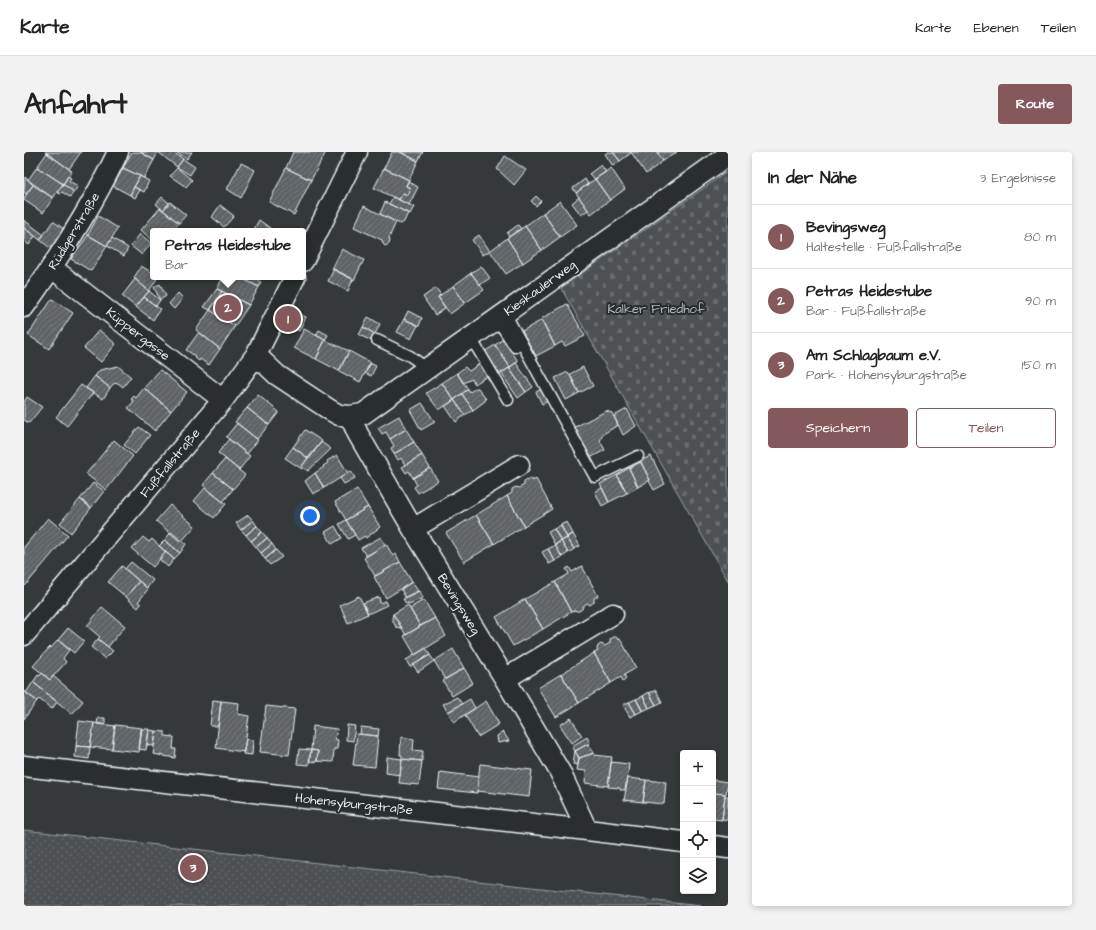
<!DOCTYPE html>
<html lang="de">
<meta charset="utf-8">
<style>
:root{--surface:#fff;--page:#f2f2f2;--text:#222;--muted:#767676;--line:#e0e0e0;--accent:#85585c}
body{margin:0;font-family:"Architects Daughter",sans-serif;background:var(--page);color:var(--text)}
.controls{position:absolute;right:12px;bottom:12px;display:grid;overflow:hidden;border-radius:4px;box-shadow:0 2px 6px #0003}
.controls button{width:36px;height:36px;display:grid;place-items:center;padding:0;border:0;border-bottom:1px solid var(--line);background:var(--surface);color:var(--text);font:20px sans-serif}
.you{position:absolute;left:286px;top:364px;width:14px;height:14px;margin:-10px;border:3px solid #fff;border-radius:50%;background:#1a73e8;box-shadow:0 0 0 6px #1a73e833}
.badge{display:grid;place-items:center;width:26px;height:26px;border-radius:50%;background:var(--accent);color:#fff;font-size:13px;font-weight:700}
.pin{position:absolute;translate:-50% -50%;border:2px solid #fff;box-shadow:0 1px 4px #0006}
.popup{position:absolute;left:126px;top:76px;width:156px;height:52px;box-sizing:border-box;display:grid;place-content:center;border-radius:4px;background:var(--surface);filter:drop-shadow(0 1px 3px #0005);font-size:13px;white-space:nowrap;color:var(--muted)}
.popup b{font-size:15px;color:var(--text)}
.popup::after{content:'';position:absolute;left:50%;top:100%;margin-left:-8px;border:8px solid transparent;border-top-color:var(--surface)}
.list{margin:0;padding:0;list-style:none}
h2{display:flex;justify-content:space-between;align-items:center;height:52px;margin:0;padding:0 16px;font-size:17px}
h2 small{font-size:13px;font-weight:400;color:var(--muted)}
.list li{display:grid;grid-template-columns:26px 1fr auto;gap:12px;align-items:center;box-sizing:border-box;height:64px;padding:0 16px;border-top:1px solid var(--line)}
.list b{display:block;font-size:15px;white-space:nowrap}
.list p{margin:0;font-size:13px;white-space:nowrap;color:var(--muted)}
.list em{font-size:13px;font-style:normal;color:var(--muted)}
.actions{display:flex;gap:8px;padding:12px 16px}
.actions a{flex:1;padding:9px 0;border:1px solid var(--accent);border-radius:4px;text-align:center;font-size:14px;color:var(--accent)}
.actions .main{background:var(--accent);color:#fff}
.icon{flex:none;width:22px;height:22px;fill:none;stroke:currentColor;stroke-width:2;stroke-linecap:round;stroke-linejoin:round}
.map{position:relative;flex:none;width:704px;height:754px;overflow:hidden;border-radius:4px}
header{display:flex;align-items:center;gap:24px;box-sizing:border-box;height:56px;padding:0 20px;background:var(--surface);border-bottom:1px solid var(--line)}
header strong{font-size:19px}
nav{display:flex;gap:22px;margin-inline-start:auto;font-size:14px}
.intro{display:flex;align-items:center;justify-content:space-between;box-sizing:border-box;height:96px;padding:0 24px}
h1{margin:0;font-size:28px}
.button{padding:10px 18px;border-radius:4px;background:var(--accent);color:#fff;font-size:14px;font-weight:700}
main{display:flex;gap:24px;padding:0 24px}
aside{flex:1;background:var(--surface);border-radius:4px;box-shadow:0 2px 6px #0003}
.map>svg:first-child{display:block}
.grass{fill:url(#grass-dots);stroke:#9aa1a5}
.cemetery{fill:url(#cemetery-stones);stroke:#9aa1a5}
.building{fill:url(#building-hatch);stroke:#e8f1f8}
.lines{fill:none;stroke-linecap:round;stroke-linejoin:round}
.service-casing{stroke:#e8f1f8;stroke-width:13}
.minor-casing{stroke:#e8f1f8;stroke-width:23}
.service{stroke:#2a2d2e;stroke-width:10}
.minor{stroke:#2a2d2e;stroke-width:20}
.labels{text-anchor:middle;dominant-baseline:central;stroke-width:4;stroke-linejoin:round;paint-order:stroke}
.street-label{font-size:13px;fill:#e8f1f8;stroke:#2a2d2e}
.park-label{font-size:13px;fill:#b2b9be;stroke:#2a2d2e}
</style>
<header>
<strong>Karte</strong>
<nav><a>Karte</a><a>Ebenen</a><a>Teilen</a></nav>
</header>
<div class="intro"><h1>Anfahrt</h1><a class="button">Route</a></div>
<main>
<div class="map">
<svg width="704" height="754" viewBox="0 0 704 754">
<defs>
<pattern id="grass-dots" width="8" height="8" patternUnits="userSpaceOnUse"><rect width="8" height="8" fill="#4d5152"/><path d="M2 2h.1M6 6h.1" fill="none" stroke="#676a6c" stroke-width="1.8" stroke-linecap="round"/></pattern>
<pattern id="cemetery-stones" width="16" height="16" patternUnits="userSpaceOnUse"><rect width="16" height="16" fill="#4d5152"/><path d="M2 7V4a2 2 0 0 1 4 0v3zM10 15v-3a2 2 0 0 1 4 0v3z" fill="#676a6c"/></pattern>
<pattern id="building-hatch" width="6" height="6" patternUnits="userSpaceOnUse"><rect width="6" height="6" fill="#5f6365"/><path d="M-1 1l2-2M0 6l6-6M5 7l2-2" fill="none" stroke="#767a7c"/></pattern>
</defs>
<rect width="100%" height="100%" fill="#35393a"/>
<filter id="ink" filterUnits="userSpaceOnUse"><feTurbulence type="fractalNoise" baseFrequency=".025" numOctaves="2"/><feDisplacementMap in="SourceGraphic" scale="8" xChannelSelector="R" yChannelSelector="G"/><feConvolveMatrix kernelMatrix="1 2 1 2 8 2 1 2 1" color-interpolation-filters="sRGB"/></filter>
<g filter="url(#ink)">
<path class="grass" d="M0,678L677,754H0Z"/>
<path class="cemetery" d="M704,19V429L537,136Z"/>
<path class="building" d="M21,0H57L45,17Z
M108,0H116L130,8L120,26L99,16Z
M116,0H134L130,8Z
M134,0H149L159,7L153,15Z
M152,0H168L163,7Z
M269,0H302L287,28L262,16Z
M368,0H376L394,9L385,28L360,16Z
M376,0H399L394,9Z
M584,0H589L596,9L589,14L581,2Z
M589,0H607V1L596,9Z
M607,0H633L639,9L622,22Z
M633,0H653L639,9Z
M23,1L48,19L39,32L13,15Z
M481,4L502,18L490,33L473,17Z
M159,7L171,15L166,23L153,15Z
M217,11L231,18L217,46L203,37Z
M577,13L582,20L571,27L565,22Z
M13,15L39,32L29,46L4,28Z
M99,16L116,24L106,43L89,34Z
M153,16L168,28L162,35L146,24Z
M262,16L287,28L270,63L245,50Z
M360,16L385,28L382,34L386,36L383,43L379,41L375,48L350,36Z
M587,16L601,37L586,48L571,27Z
M44,24L47,26L45,29L54,34L50,40L39,32Z
M116,24L125,29L120,40L110,35Z
M1,25L9,33L2,42L0,41Z
M561,27L564,32L552,41L549,36Z
M571,27L586,48L567,62L552,41Z
M384,29L394,35L385,53L375,48L379,41L383,43L386,36L382,34Z
M39,32L50,40L46,45L38,40L36,42L33,40Z
M9,33L29,46L19,61L0,48V46Z
M110,35L116,38L111,46L106,43Z
M512,44L517,49L512,54L507,49Z
M138,45L145,51L139,58L132,52Z
M369,45L390,55L386,62L365,52Z
M555,45L564,58L557,63L548,51Z
M536,49L553,73L536,85L519,61Z
M146,50L162,63L155,71L139,58Z
M361,50L384,61L380,70L376,72L356,62Z
M196,53L210,64L200,75L188,65Z
M340,54L372,70L365,86L366,89L365,92L361,94L359,92L358,88L330,75Z
M136,56L155,71L148,79H129V89L117,78Z
M519,61L536,85L518,98L501,74Z
M74,64L94,76L83,94L64,83Z
M0,68L20,83L16,88L0,76Z
M235,68L250,79H229Z
M29,69L44,80L30,99L16,88Z
M494,73L497,77L485,85L483,81Z
M501,74L518,98L499,111L483,86Z
M0,76L11,84L5,93L0,89Z
M116,82L127,91L118,103L107,94Z
M64,83L83,94L67,119L47,107Z
M455,83L466,99L459,103L448,88Z
M88,86L104,96L100,104L83,94Z
M483,86L499,111L482,122L466,99Z
M318,97L340,108L330,128L308,117Z
M117,114L129,121V125H134L125,139L110,126Z
M457,114L466,126L456,133L447,121Z
M310,117L329,127L324,139L304,129Z
M447,121L460,138L441,151L429,134Z
M199,125H215L235,135L225,153L193,137Z
M215,125H227L237,130L235,135Z
M111,127L125,139L112,155L98,144Z
M136,132L142,144L136,148L130,135Z
M429,134L441,151L426,162L414,145Z
M412,136L417,143L414,145L421,156L411,163L399,145Z
M193,137L198,139L186,158L180,155Z
M125,139L136,148L132,154L120,145Z
M198,139L225,153L211,174L186,158Z
M154,141L159,146L150,157L145,152Z
M120,145L136,157L129,168L112,155Z
M28,147L49,161L25,197L4,183Z
M543,152L561,184L541,194L538,190L531,194L517,167Z
M186,158L211,174L196,197L172,178Z
M384,159L398,166L395,174L380,167Z
M271,160L282,165L275,179L264,174Z
M344,165L356,172L351,182L339,175Z
M380,167L394,173L387,187L373,180Z
M518,168L531,194L512,204L498,179Z
M339,175L351,182L348,189L335,183Z
M280,177L301,188L292,207L270,196Z
M75,178L92,192L77,210L60,196Z
M295,178L304,183L301,188L292,183Z
M175,180L196,197L185,213L176,207L175,209L170,205L171,204L162,198Z
M479,187L494,209L486,215L471,193Z
M301,188L325,199L315,219L292,207Z
M471,193L486,215L475,223L460,200Z
M325,199L347,211L336,230L315,219Z
M458,210L465,223L451,232L448,227L439,231L433,221L441,215L445,219Z
M346,211L352,214L347,224L341,221Z
M492,211L509,235L502,240L485,216Z
M94,214L107,225L99,235L94,231L89,232L86,236L71,224L76,218Z
M559,215L569,234L555,241L546,222Z
M485,216L502,240L494,246L477,221Z
M136,218L163,240L147,259L120,236Z
M544,220L555,241L542,248L531,226Z
M433,221L444,237L430,248L418,231Z
M71,224L86,236L79,247L62,236Z
M418,231L430,248L415,258L402,241Z
M57,233L69,241L43,274L32,265Z
M120,236L147,259L131,279L104,256L110,249L107,247L110,244L112,246Z
M452,236H454L462,247L461,249L449,258L438,242L444,237L446,240Z
M518,237L524,249L518,252L512,240Z
M438,242L449,258L441,263L430,248Z
M234,243L255,260L245,273L223,256Z
M3,245L18,255L5,271L0,268V250Z
M430,248L441,263L432,270L421,254Z
M398,251L411,270L397,278L386,258Z
M223,256L245,273L233,287L211,270Z
M603,257L612,274L599,283L590,264Z
M582,259L588,261L594,273L579,282L576,289L581,298L566,306L551,275Z
M375,264L382,277L366,287L362,280L358,282L354,276Z
M213,271L234,288L223,302L202,285Z
M115,275L126,283L111,302L100,293Z
M382,277L390,290L370,302L367,296L370,294L366,287Z
M281,278L298,289L285,307L269,295Z
M205,287L226,304L215,318L194,301Z
M90,288L109,304L82,338L62,322Z
M297,290L307,297L284,319L278,315V314Z
M390,290L398,303L381,313L377,306L374,308L370,302Z
M269,295L284,306L278,314V317L261,306Z
M313,303L324,321L300,336L291,321L300,315L299,314L304,311L303,309Z
M398,303L406,316L389,326L385,319L382,321L378,315Z
M627,304L641,332L630,338L625,329L626,328L616,309Z
M201,307L221,323L209,337L189,321Z
M617,310L626,328L614,335L605,316Z
M406,316L414,329L394,341L390,335L393,333L389,326Z
M605,316L614,335L603,341L593,323Z
M327,319L331,326L320,332L316,326Z
M189,321L209,337L199,350L179,333Z
M291,321L300,336L289,342L281,329Z
M593,323L603,341L585,350L576,332Z
M505,327H507L508,329L512,327L528,357L500,374L483,344L488,341V337L492,335L495,336L500,333V330Z
M69,331L80,339L67,356L56,347Z
M181,336L202,352L190,366L170,349Z
M578,336L585,350L578,354L571,340Z
M333,337L344,355L322,368L311,350Z
M483,344L500,374L470,392L452,363Z
M56,347L67,356L47,381L36,371Z
M146,353L171,374L157,390L132,369Z
M344,355L356,375L342,386L341,384L334,388L322,368Z
M224,363L229,368L217,378L212,371Z
M452,363L470,392L440,410L422,381Z
M24,366L44,383L1,434L0,433V395Z
M229,368L233,374L222,383L217,378Z
M322,368L331,383L324,387L315,372Z
M543,370L549,382L543,385L536,373Z
M537,373L543,386L537,389L530,377Z
M233,374L238,380L227,389L222,383Z
M311,374L318,386L308,392L301,380Z
M530,377L537,389L531,393L524,380Z
M147,380L162,392L156,401L141,388Z
M238,380L243,386L232,395L227,389Z
M549,382L556,394L550,397L543,385Z
M119,385L125,390L128,387L142,400L129,415L108,397Z
M357,385L361,393L342,404L337,396Z
M243,386L248,392L237,401L232,395Z
M543,386L550,397L544,401L537,389Z
M141,388L156,401L150,407L135,394Z
M537,389L544,401L538,405L531,393Z
M248,392L252,398L241,407L237,401Z
M362,392L369,404L372,402L376,410L351,424L340,406Z
M531,393L538,405L531,409L524,397Z
M524,397L531,409L525,412L518,400Z
M252,398L258,405L246,413L241,407Z
M141,400L150,407L144,415L135,407Z
M107,410L129,428L123,436L101,417Z
M376,410L388,430L362,446L350,425Z
M98,414L115,429L102,445L84,430Z
M558,414L574,444L570,446V450L566,453L563,451L559,454L558,457L555,459H552L551,458L547,460L531,430L545,422L542,417L545,415L548,420Z
M115,429L124,437L114,450L117,452L114,456L102,445Z
M388,430L394,439L381,445L377,437Z
M531,430L547,460L519,477L501,447Z
M395,439L399,446L385,452V451L382,452L379,447Z
M335,444L344,462L324,471L316,453Z
M355,445L356,451L361,449L363,453L344,462L339,451Z
M501,447L519,477L489,494L472,465Z
M400,448L411,466L396,474L386,457L389,455V454Z
M384,453L396,474L382,483L369,462Z
M78,455L101,474L84,495L74,487L76,485L63,474Z
M369,462L378,476L372,475L368,467Z
M411,466L422,484L391,503L380,484Z
M44,476L60,489L50,501L34,488Z
M590,485H592L594,487L596,486L612,516L600,523L602,526L599,529L597,525L587,531L570,501L574,499L573,497L574,494L577,492L581,494L586,491V487Z
M74,487L89,499L81,507L67,495Z
M34,488L45,498L39,506L42,510L26,528L9,514L26,495L27,496Z
M402,496L406,503L386,515L382,508Z
M429,497L440,516L421,527L410,509Z
M570,501L587,531L555,551L537,522Z
M406,503L410,509L394,520L389,513Z
M440,516L449,531L428,544L419,529Z
M18,521L26,528L29,524L59,549L48,562L9,530L14,523L15,524Z
M537,522L555,551L532,565L514,536Z
M9,530L33,550L28,557L15,547L13,549L2,541Z
M632,538L638,550L632,553L625,541Z
M0,539L13,549L0,567Z
M625,540L632,553L625,556L619,544Z
M619,544L625,556L619,559L612,547Z
M433,545L438,552L424,560L419,552Z
M446,547L451,556L430,570L424,560Z
M612,547L618,559L612,562L605,550Z
M189,548L197,549L194,574H186Z
M197,549L215,551L214,562L225,564L220,600L192,596Z
M462,549L475,572L454,585L441,563Z
M605,550L612,562L606,565L599,553Z
M242,554L271,557L265,603L236,600Z
M74,566H81V573L73,572Z
M547,566L558,584L548,591L536,573Z
M55,569L70,571L66,595L52,594Z
M70,571L91,574L88,597L66,595Z
M91,573L118,576L115,600L88,597Z
M323,573L331,574L329,589L322,588Z
M289,574L313,577L311,587L314,588L313,597H310L309,610L293,609L294,599L287,598Z
M337,575L355,577L354,584L336,582Z
M117,577H125L122,598L115,597Z
M125,578L132,579L130,594L123,593Z
M132,579L141,580V584L150,585L149,597H152L151,606L129,602Z
M479,580L485,589L474,591L473,584Z
M333,582L354,584L351,615L329,613Z
M377,585L390,587L389,598L399,599L398,609L378,607V603H376Z
M563,585L566,591L551,599L548,594Z
M222,587L229,588L228,603L219,602Z
M564,592L570,601L555,606L551,599Z
M52,594L66,595L65,607L51,605Z
M275,597L287,598L285,613L273,612Z
M287,598L294,599L293,610L285,609Z
M551,599L555,606L554,613L549,612Z
M570,601V603L588,605L584,634L561,631L562,619L553,618L555,606Z
M363,605L378,607L376,623L362,621Z
M378,607L398,609L395,633L375,631Z
M587,610L605,612L603,631H602L601,638H596V636L584,635Z
M456,612L508,618L505,645L453,639Z
M416,620L455,625L453,641L414,637Z
M604,626L622,628L619,650L600,648Z
M622,628L642,630L640,652L619,650Z
M690,628L704,630L702,642L689,641Z
M689,641L701,642L698,668L689,667Z
M701,644H704V668L698,667Z"/>
<g class="lines">
<defs>
<path id="service" d="M481,161L571,325L614,304
M473,167L491,195
M447,186L484,248
M353,188L386,204L404,217"/>
<path id="minor" d="M279,109L333,0
M28,116L199,248
M0,155C35,106 68,55 94,0
M232,203L253,223L306,258L315,263L326,264L339,262L704,3
M326,264L334,282L389,377L481,527L536,620L563,678
M389,377L495,313
M0,483L199,248L232,203L271,125
M481,527L589,462
M0,614L563,678L659,690
M689,694L704,696"/>
</defs>
<use href="#service" class="service-casing"/>
<use href="#minor" class="minor-casing"/>
<use href="#service" class="service"/>
<use href="#minor" class="minor"/>
</g>
</g>
<g class="labels">
<g class="street-label">
<text transform="translate(50 79) rotate(-59)">Rüdigerstraße</text>
<text transform="translate(516 136) rotate(-36)">Kieskaulerweg</text>
<text transform="translate(114 182) rotate(38)">Küppergasse</text>
<text transform="translate(146 311) rotate(-50)">Fußfallstraße</text>
<text transform="translate(435 452) rotate(58)">Bevingsweg</text>
<text transform="translate(330 652) rotate(6)">Hohensyburgstraße</text>
</g>
<g class="park-label">
<text x="632" y="157">Kalker Friedhof</text>
</g>
</g>
</svg>
<div class="controls">
<button>+</button>
<button>−</button>
<button><svg class="icon" aria-label="locate" viewBox="0 0 24 24"><circle cx="12" cy="12" r="6"/><path d="M12 2v4M12 18v4M2 12h4M18 12h4"/></svg></button>
<button><svg class="icon" aria-label="layers" viewBox="0 0 24 24"><path d="M12 4l9 5-9 5-9-5zM3 14l9 5 9-5"/></svg></button>
</div>
<div class="you"></div>
<div class="pin badge" style="left:264px;top:167px">1</div>
<div class="pin badge" style="left:204px;top:156px">2</div>
<div class="popup"><b>Petras Heidestube</b>Bar</div>
<div class="pin badge" style="left:169px;top:716px">3</div>
</div>
<aside>
<h2>In der Nähe<small>3 Ergebnisse</small></h2>
<ul class="list">
<li><span class="badge">1</span><div><b>Bevingsweg</b><p>Haltestelle · Fußfallstraße</p></div><em>80 m</em></li>
<li><span class="badge">2</span><div><b>Petras Heidestube</b><p>Bar · Fußfallstraße</p></div><em>90 m</em></li>
<li><span class="badge">3</span><div><b>Am Schlagbaum e.V.</b><p>Park · Hohensyburgstraße</p></div><em>150 m</em></li>
</ul>
<div class="actions"><a class="main">Speichern</a><a>Teilen</a></div>
</aside>
</main>
